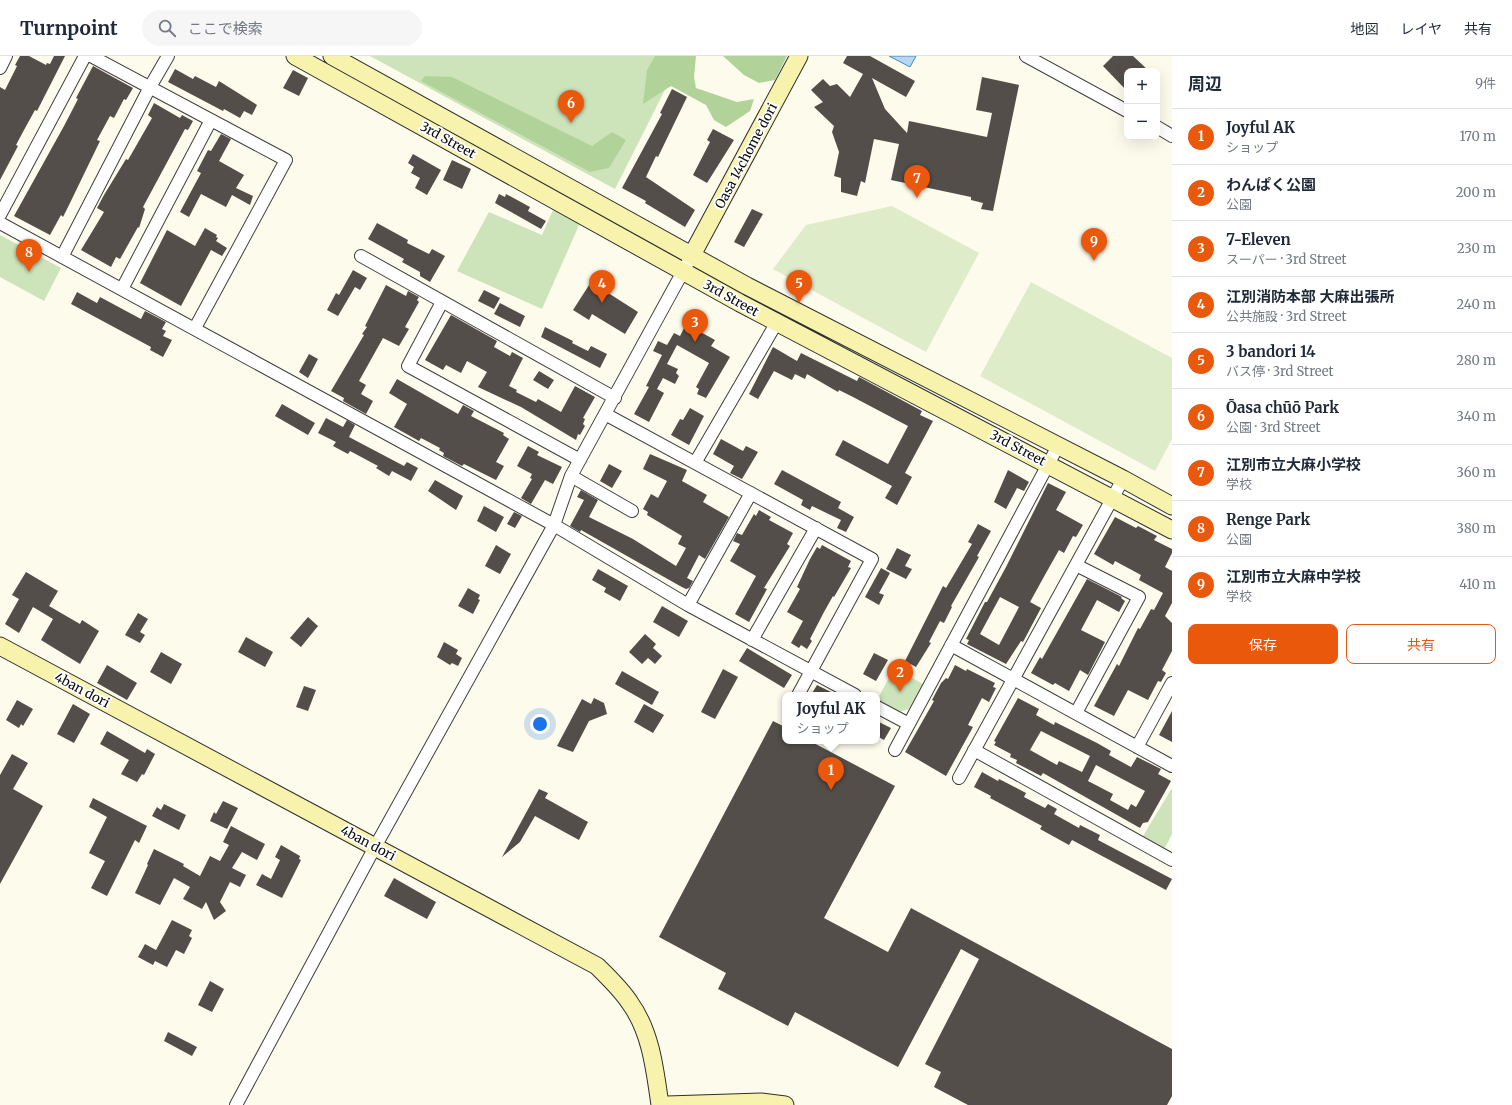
<!DOCTYPE html>
<html lang="ja">
<meta charset="utf-8">
<style>
:root{--surface:#fff;--page:#f6f6f7;--text:#1f2937;--muted:#747a83;--line:#e0e1e3;--accent:#ea580c}
body{margin:0;font-family:Merriweather,"Noto Sans JP",serif;background:var(--page);color:var(--text)}
.controls{position:absolute;right:12px;top:12px;display:grid;overflow:hidden;border-radius:8px;box-shadow:0 4px 16px #0002}
.controls button{width:36px;height:36px;display:grid;place-items:center;padding:0;border:0;border-bottom:1px solid var(--line);background:var(--surface);color:var(--text);font:20px sans-serif}
.you{position:absolute;left:540px;top:668px;width:14px;height:14px;margin:-10px;border:3px solid #fff;border-radius:50%;background:#1a73e8;box-shadow:0 0 0 6px #1a73e833}
.badge{display:grid;place-items:center;width:26px;height:26px;border-radius:50%;background:var(--accent);color:#fff;font-size:13px;font-weight:700}
.pin{position:absolute;translate:-50% -33px;filter:drop-shadow(0 1px 2px #0008)}
.pin::after{content:'';position:absolute;top:21px;width:14px;height:12px;background:inherit;clip-path:polygon(0 0,100% 0,50% 100%)}
.popup{position:absolute;left:782px;top:636px;width:98px;height:52px;box-sizing:border-box;display:grid;place-content:center;border-radius:8px;background:var(--surface);filter:drop-shadow(0 1px 3px #0005);font-size:13px;white-space:nowrap;color:var(--muted)}
.popup b{font-size:15px;color:var(--text)}
.popup::after{content:'';position:absolute;left:50%;top:100%;margin-left:-8px;border:8px solid transparent;border-top-color:var(--surface)}
.list{margin:0;padding:0;list-style:none}
h2{display:flex;justify-content:space-between;align-items:center;height:52px;margin:0;padding:0 16px;font-size:17px}
h2 small{font-size:13px;font-weight:400;color:var(--muted)}
.list li{display:grid;grid-template-columns:26px 1fr auto;gap:12px;align-items:center;box-sizing:border-box;height:56px;padding:0 16px;border-top:1px solid var(--line)}
.list b{display:block;font-size:15px;white-space:nowrap}
.list p{margin:0;font-size:13px;white-space:nowrap;color:var(--muted)}
.list em{font-size:13px;font-style:normal;color:var(--muted)}
.actions{display:flex;gap:8px;padding:12px 16px}
.actions a{flex:1;padding:9px 0;border:1px solid var(--accent);border-radius:8px;text-align:center;font-size:14px;color:var(--accent)}
.actions .main{background:var(--accent);color:#fff}
.icon{flex:none;width:22px;height:22px;fill:none;stroke:currentColor;stroke-width:2;stroke-linecap:round;stroke-linejoin:round}
.map{position:relative;flex:none;width:1172px;height:1049px;overflow:hidden}
header{display:flex;align-items:center;gap:24px;box-sizing:border-box;height:56px;padding:0 20px;background:var(--surface);border-bottom:1px solid var(--line)}
header strong{font-size:19px}
nav{display:flex;gap:22px;margin-inline-start:auto;font-size:14px}
.search{width:280px;height:36px;background:var(--page);display:flex;align-items:center;gap:10px;box-sizing:border-box;padding:0 14px;border-radius:22px;color:var(--muted);font-size:15px}
main{display:flex}
aside{flex:1;background:var(--surface)}
.map>svg:first-child{display:block}
.green{fill:#cde4ba}
.forest{fill:#b1d39a}
.pitch{fill:#dfecca}
.water{fill:#b6d7f0;stroke:#4488c0}
.building{fill:#534e49;fill-rule:evenodd}
.lines{fill:none;stroke-linecap:round;stroke-linejoin:round}
.street-casing{stroke:#3f3f3f;stroke-width:14}
.secondary-casing{stroke:#2e2e2e;stroke-width:19}
.street{stroke:#fff;stroke-width:12}
.secondary{stroke:#f7f3ad;stroke-width:17}
.labels{text-anchor:middle;dominant-baseline:central;stroke-width:4;stroke-linejoin:round;paint-order:stroke}
.street-label{font-size:13px;fill:#0c0c0c;stroke:#fff}
</style>
<header>
<strong>Turnpoint</strong>
<div class="search"><svg class="icon" aria-label="search" viewBox="0 0 24 24"><circle cx="10" cy="10" r="6"/><path d="M15 15l6 6"/></svg>ここで検索</div>
<nav><a>地図</a><a>レイヤ</a><a>共有</a></nav>
</header>
<main>
<div class="map">
<svg width="1172" height="1049" viewBox="0 0 1172 1049">
<rect width="100%" height="100%" fill="#fdfbec"/>
<path class="green" d="M370,0H682L615,133Z
M553,154L580,167L542,253L457,215L489,156L542,179Z
M0,179L61,212L44,245L0,221Z
M895,611L924,629L909,653L898,656L877,644Z
M1172,732V778L1165,792L1143,780Z"/>
<path class="forest" d="M655,0H696L694,21L696,32L737,46L754,43L750,55L726,71L714,64L706,49L671,30L643,48L647,14Z
M723,0H787L775,24L759,27L744,19Z
M425,20L452,21L592,90L612,76L626,84L609,112L590,116L421,25Z"/>
<path class="pitch" d="M892,150L979,197L926,296L773,213L806,169Z
M1031,226L1172,302V383L1155,415L980,320Z"/>
<path class="water" d="M889,0H916L910,11Z"/>
<path class="building" d="M20,0H29L46,9L47,7L50,8L54,0H65L37,55L35,54L24,74L16,89L18,90L0,124V31L5,34L17,10L15,9Z
M847,0H870L915,25L906,41L872,22L885,53L907,77L909,65L987,81L992,57L976,54L982,21L1019,29L993,155L981,153L983,147L971,144V141L891,124L899,88L874,83L865,127L861,125L857,140L841,136V122L834,120L839,96L832,76L834,70L814,51L823,46L811,34L823,23L830,30L837,28L850,41L863,18L843,7Z
M1113,0H1133L1149,15H1127V35L1103,10Z
M93,10L133,32L126,44L124,43L114,62L110,60L97,84L100,85L69,149L63,161L61,159L50,179L14,160L64,70L78,43L76,42Z
M175,13L193,23L195,20L216,31L219,25L257,49L252,59L244,55L240,62L224,53L223,55L168,26Z
M293,14L308,22L299,40L283,32Z
M672,33L687,41L658,101L656,100L646,121L695,154L685,171L645,147L646,145L622,132L662,58L660,57Z
M154,47L180,62L182,59L193,65L188,74L185,73L143,151L145,153L139,172L138,171L120,203L116,201L111,211L81,194L104,156L97,152L104,139L126,103L128,104L152,62L148,59Z
M713,73L734,84L707,127L693,119L710,86L707,84Z
M221,78L231,83L219,105L244,119L236,132L253,140L250,149L232,139L226,151L201,138L189,161L180,156L201,117L197,115L208,94L211,95Z
M413,98L441,114L427,139L415,132L420,122L411,117L414,111L408,107Z
M452,104L471,113L462,133L443,124Z
M499,138L505,141L506,138L530,151L528,155L546,165L541,173L495,147Z
M752,153L763,158L744,191L734,186Z
M377,167L408,184L407,187L429,198L432,193L445,200L430,226L420,220V216L402,206L404,203L368,183Z
M205,172L217,179L216,181L218,182L216,185L227,192L222,200L211,194L181,250L140,227L167,174L195,190Z
M353,214L367,222L360,234L355,231L338,260L327,254L336,237L339,239Z
M591,226L638,256L625,278L592,258L589,264L573,254Z
M386,229L406,240L408,235L419,241L417,244L419,246L405,271L409,273L399,290L383,282L359,325L366,329L361,338L373,345L366,358L343,345L344,342L331,335L364,279L362,278L367,271L365,270Z
M484,234L500,242L494,253L478,245Z
M77,236L97,247L100,241L141,263L145,255L166,266L162,273L166,275L163,280L172,284L163,301L150,294L151,291L71,248Z
M500,247L525,260L520,271L494,258Z
M451,259L497,285L494,291L510,300L512,296L523,302L509,330L517,334L516,336L536,346L538,343L561,356L575,330L595,341L583,362L585,363L583,368L585,370L580,379L578,378L576,384L521,351L478,331L487,316L467,305L461,317L446,309L443,314L425,304Z
M686,268L715,284L711,290L730,301L706,342L697,338L699,333L696,331L709,307L677,289L667,308L678,313L676,317L679,320L675,328L663,322L657,333L664,337L649,366L634,358L649,331L646,330L662,299L653,295L658,285L667,289L674,277L680,280Z
M545,271L573,285L572,287L588,295L591,290L607,298L600,312L541,281Z
M773,291L797,305L801,297L857,325L859,321L922,355L920,359L933,365L905,417L912,421L897,449L885,442L892,430L835,399L843,384L888,408L908,370L853,341L839,334L838,336L807,318L805,323L795,318L792,324L774,315L758,343L749,338Z
M309,298L318,303L308,322L299,316Z
M539,315L554,324L548,333L533,324Z
M397,323L458,358L463,349L474,355L471,360L504,377L503,379L509,383L496,406L504,410L496,424L464,408L462,410L443,400L444,397L439,394L440,392L421,382L419,385L394,371L407,348L389,337Z
M282,348L315,367L308,379L275,360Z
M690,352L704,360L689,389L671,379L680,363L683,364Z
M326,362L343,371L347,364L355,369L349,381L404,410L407,406L418,412L411,425L392,415L389,420L376,412L378,410L350,395L348,398L333,390L336,386L318,377Z
M721,383L743,395L746,390L758,396L742,423L730,417L734,410L713,398Z
M528,390L539,396L537,399L562,411L553,428L545,424L531,448L521,442L532,423L530,422L532,418L517,410Z
M650,398L687,414L682,425L707,439L703,446L729,461L705,503L699,499L687,522L693,525L689,532L686,533L680,530L581,474L580,476L570,470L584,444L577,441L581,434L598,444L589,461L633,483L676,510L686,492L678,488L682,480L647,459L648,456L643,453L651,438L658,442L667,425L643,413Z
M609,408L622,415L612,432L600,425Z
M782,414L841,446L838,452L854,461L846,476L837,472L841,464L812,450L810,454L801,449L803,444L774,428Z
M1008,414L1029,426L1024,435L1017,432L1006,453L994,446Z
M435,424L463,440L456,454L428,435Z
M1048,427L1066,436L1056,454L1083,469L1076,481L1073,480L1064,497L1059,494L1046,517L1030,546L1041,552L1023,586L1021,585L1006,608L967,588L969,584L966,583L985,546H987L1006,511ZM1000,541L1019,551L999,589L980,578Z
M484,450L504,461L496,476L477,465Z
M759,454L771,461L769,464L793,477L787,488L790,490L764,532L767,533L749,566L735,558L756,520L730,505L740,488L733,485L737,477L742,479L754,458L756,460Z
M514,456L522,460L515,472L507,468Z
M1115,461L1136,472L1138,470L1157,480L1154,484L1172,493V497L1165,511L1172,515V547L1165,560L1172,567V595L1162,614L1166,617L1161,626L1158,625L1148,644L1128,634L1114,660L1094,650L1117,608L1119,610L1138,572L1140,573L1151,553L1154,554L1163,537L1139,524L1141,519L1115,505L1113,509L1094,498Z
M978,468L991,475L977,500L979,501L951,550L952,551L944,567L940,565L929,586L931,587L916,611L905,605L943,530L946,532L972,488L968,486Z
M496,489L511,498L500,518L485,510Z
M822,489L851,505L848,511L851,512L834,541L833,540L824,556L810,583L812,585L807,593L801,589L799,592L791,587L803,565L787,556L800,533L797,531L810,503L817,491L820,493Z
M897,492L911,499L905,510L912,513L906,523L886,513Z
M881,512L890,517L879,537L884,539L879,549L865,541Z
M598,513L628,530L620,545L604,536L606,532L592,524Z
M26,516L58,535L49,550L80,568L82,564L99,575L80,608L41,584L53,563L33,551L19,577L5,568L19,543L12,539Z
M1087,523L1122,541L1121,542L1125,545L1119,556L1097,544L1081,574L1105,586L1088,619L1080,614L1069,635L1055,627L1053,629L1031,617L1040,601L1042,603Z
M468,532L480,539L478,543L480,544L473,558L458,550Z
M662,550L688,565L679,581L653,566Z
M138,557L148,563L140,576L145,579L140,587L125,579Z
M308,561L318,570L301,591L290,582Z
M645,578L656,588L653,592L662,600L655,608L648,602L642,608L629,596Z
M246,581L273,596L265,611L238,596Z
M444,586L458,594L456,598L462,602L458,610L452,607L450,609L437,601Z
M747,592L792,619L784,632L739,605Z
M161,596L182,608L171,628L150,616Z
M874,597L888,604L876,625L863,618Z
M107,609L137,627L127,644L97,627Z
M955,609L966,615L967,613L995,627L993,631L996,632L989,646L982,642L968,669L973,671L946,720L905,696L934,645L932,644L941,627L946,622L948,623Z
M723,613L738,621L715,663L701,656Z
M622,615L659,636L652,649L615,628Z
M817,629L837,639H811Z
M304,630L316,634L308,655L296,651Z
M594,642L604,647L607,658L589,665L573,696L557,690L582,643L591,648Z
M1018,642L1039,653L1036,659L1054,669L1055,666L1097,687L1111,695L1109,699L1131,711L1137,701L1161,713L1158,718L1171,725L1148,766L1143,767L1140,772L1043,717L1041,720L1016,707L1017,704L1010,701L1011,698L994,689L996,686L994,685ZM1041,675L1090,700L1082,716L1059,705L1057,709L1030,694ZM1096,709L1145,735L1136,751L1131,748L1128,754L1110,744L1113,738L1088,725Z
M17,644L33,653L23,670L21,668L19,672L6,664Z
M73,648L90,658L74,687L57,678Z
M644,648L664,659L653,677L634,666Z
M1172,655V686L1159,679Z
M773,665L785,671V685H810L895,730L824,862L888,896L911,852L1172,993V1040L1167,1049H968L934,1031L941,1016L925,1008L979,903L961,893L898,1011L795,956L788,970L718,933L726,917L659,881Z
M877,665L891,672L884,684L877,680Z
M107,675L145,697L147,693L155,698L144,719L142,718L137,726L121,718L129,704L100,688Z
M12,698L28,707L13,733L43,750L0,828V719Z
M982,716L998,725L999,723L1026,737L1024,741L1045,752L1048,748L1057,753L1054,758L1079,772L1080,769L1100,779L1098,784L1172,823L1166,834L1072,784L1069,789L1040,773L1042,770L990,742L991,740L974,731Z
M539,733L548,737L545,742L588,766L579,784L535,760L520,786L502,801Z
M93,742L147,770L139,787L135,784L107,840L91,832L105,805L89,797L107,761L89,751Z
M223,745L238,752L227,773L210,765L214,756L216,758Z
M164,748L186,759L179,774L152,760L157,751L161,754Z
M231,770L265,788L257,804L242,796L232,812L246,819L240,831L230,826L220,846L226,855L214,864L206,846L202,853L183,843L190,831L174,822L160,849L135,837L148,809L147,808L154,793L184,808L183,810L200,820L210,800L220,805L229,789L223,786Z
M281,789L300,800L299,803L301,804L282,842L256,829L262,818L271,823L280,804L275,801Z
M394,822L436,846L427,863L384,840Z
M172,864L192,874L189,880L192,882L184,898L176,894L167,911L155,905L153,909L138,901L145,888L156,894Z
M210,925L224,933L212,956L198,949Z
M168,976L197,991L192,1000L164,985Z"/>
<g class="lines">
<defs>
<path id="street" d="M91,0L286,104L195,272
M1026,0L1127,55
M0,12L6,0
M1157,71L1172,80
M0,159L85,0
M0,167L554,469L688,549L855,639
M361,200L615,342
M62,201L150,31L168,0
M122,233L211,64
M442,246L408,310L580,404
M605,358L872,503L798,639
M695,407L777,266
M571,420L632,455
M688,549L751,437
M752,584L816,472
M951,589L1172,710
M877,651L909,668
M1076,657L1139,541L1076,509
M1137,691L1172,627
M895,694L1058,390
M974,694L1172,804
M959,722L1123,423
M236,1049L375,791L554,469L571,420L692,199"/>
<path id="secondary" d="M295,0L740,247L1172,474
M332,0L747,230L1123,423L1172,450
M692,199L799,0
M0,590L597,910C609,922 621,933 630,947C651,976 655,1014 660,1049
M667,1049L761,1046L785,1049"/>
</defs>
<use href="#street" class="street-casing"/>
<use href="#secondary" class="secondary-casing"/>
<use href="#street" class="street"/>
<use href="#secondary" class="secondary"/>
</g>
<g class="labels">
<g class="street-label">
<text transform="translate(448 84) rotate(29)">3rd Street</text>
<text transform="translate(746 100) rotate(-62)">Oasa 14chome dori</text>
<text transform="translate(731 242) rotate(29)">3rd Street</text>
<text transform="translate(1018 392) rotate(28)">3rd Street</text>
<text transform="translate(82 634) rotate(28)">4ban dori</text>
<text transform="translate(368 787) rotate(28)">4ban dori</text>
</g>
</g>
</svg>
<div class="controls">
<button>+</button>
<button>−</button>
</div>
<div class="you"></div>
<div class="pin badge" style="left:831px;top:734px">1</div>
<div class="popup"><b>Joyful AK</b>ショップ</div>
<div class="pin badge" style="left:900px;top:636px">2</div>
<div class="pin badge" style="left:695px;top:286px">3</div>
<div class="pin badge" style="left:602px;top:247px">4</div>
<div class="pin badge" style="left:799px;top:247px">5</div>
<div class="pin badge" style="left:571px;top:67px">6</div>
<div class="pin badge" style="left:917px;top:142px">7</div>
<div class="pin badge" style="left:29px;top:216px">8</div>
<div class="pin badge" style="left:1094px;top:205px">9</div>
</div>
<aside>
<h2>周辺<small>9件</small></h2>
<ul class="list">
<li><span class="badge">1</span><div><b>Joyful AK</b><p>ショップ</p></div><em>170 m</em></li>
<li><span class="badge">2</span><div><b>わんぱく公園</b><p>公園</p></div><em>200 m</em></li>
<li><span class="badge">3</span><div><b>7-Eleven</b><p>スーパー · 3rd Street</p></div><em>230 m</em></li>
<li><span class="badge">4</span><div><b>江別消防本部 大麻出張所</b><p>公共施設 · 3rd Street</p></div><em>240 m</em></li>
<li><span class="badge">5</span><div><b>3 bandori 14</b><p>バス停 · 3rd Street</p></div><em>280 m</em></li>
<li><span class="badge">6</span><div><b>Ōasa chūō Park</b><p>公園 · 3rd Street</p></div><em>340 m</em></li>
<li><span class="badge">7</span><div><b>江別市立大麻小学校</b><p>学校</p></div><em>360 m</em></li>
<li><span class="badge">8</span><div><b>Renge Park</b><p>公園</p></div><em>380 m</em></li>
<li><span class="badge">9</span><div><b>江別市立大麻中学校</b><p>学校</p></div><em>410 m</em></li>
</ul>
<div class="actions"><a class="main">保存</a><a>共有</a></div>
</aside>
</main>
